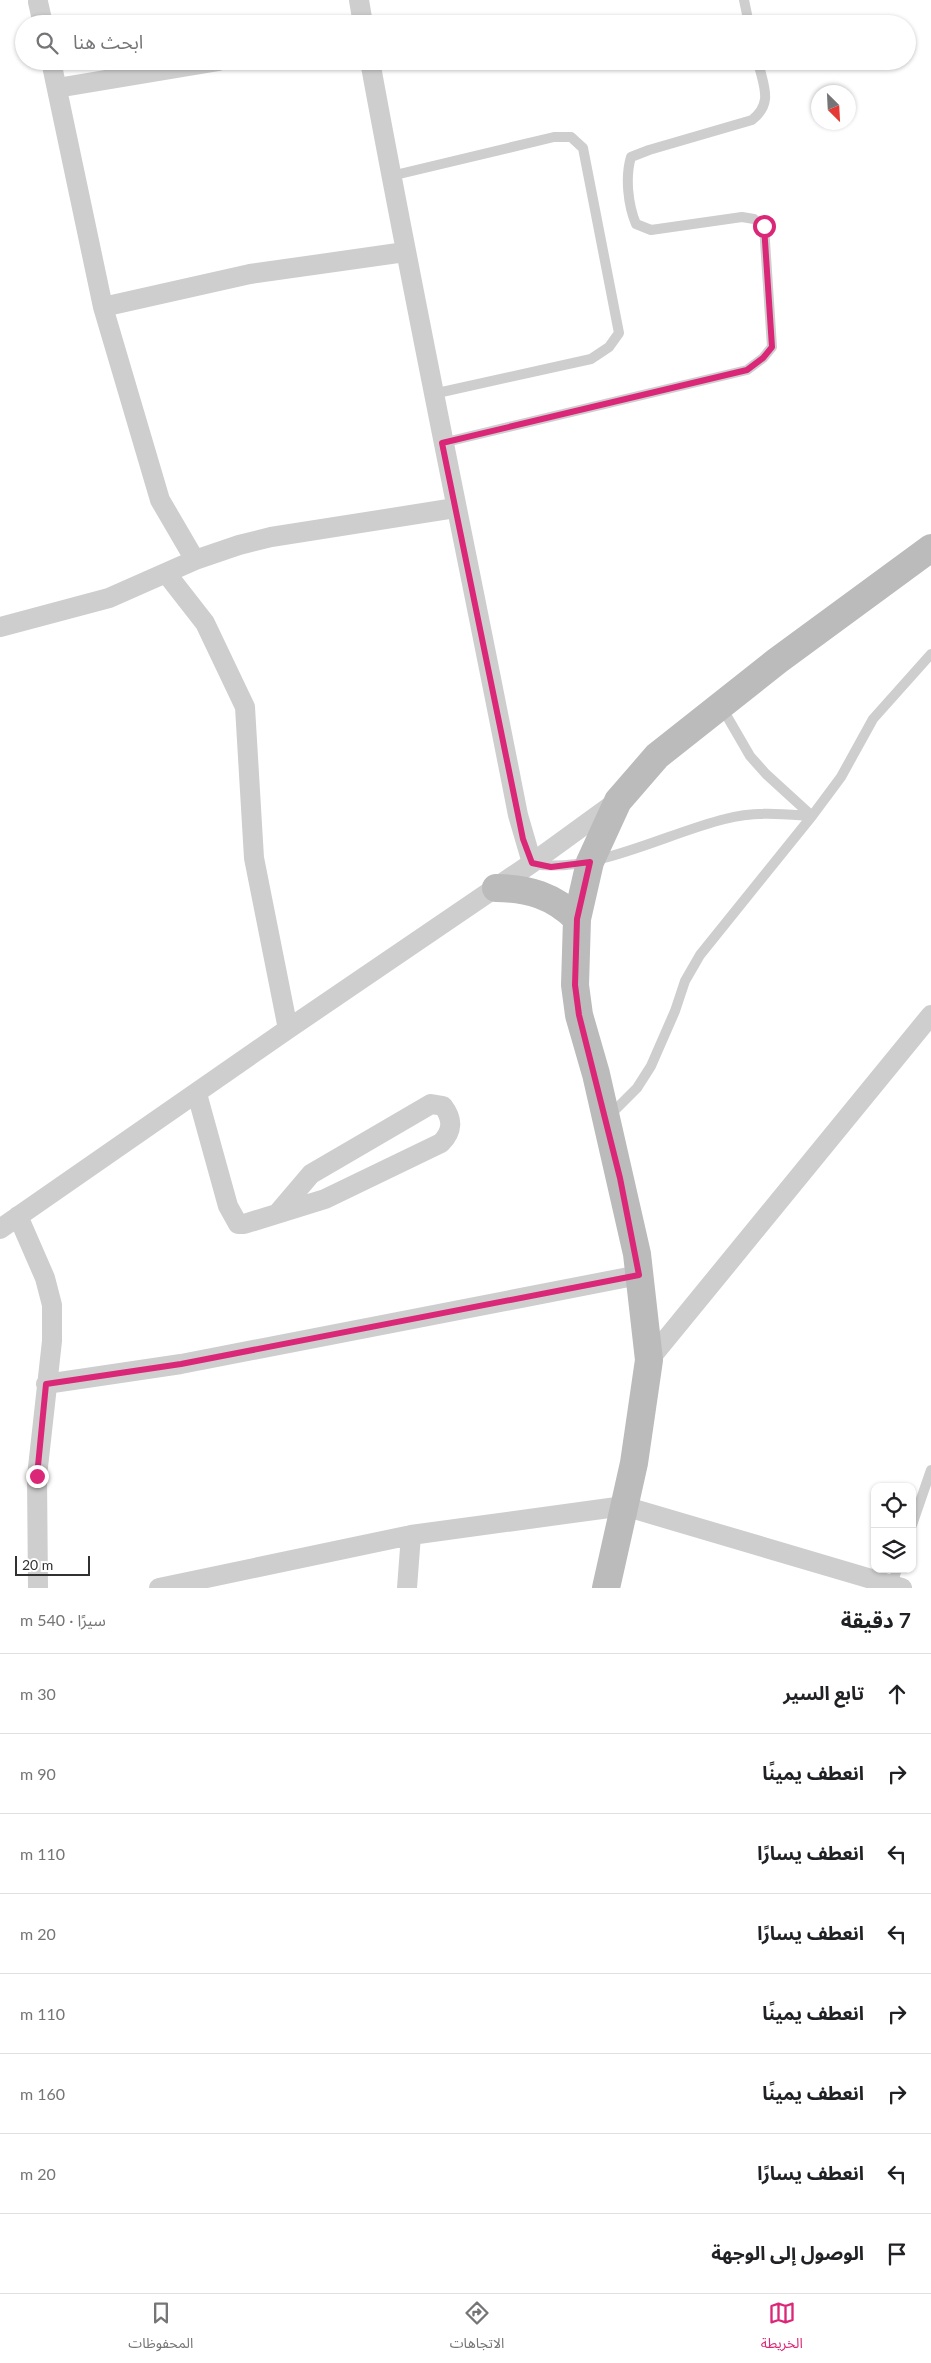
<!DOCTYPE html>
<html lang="ar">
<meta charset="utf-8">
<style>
:root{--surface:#fff;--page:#f6f6f6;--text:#202124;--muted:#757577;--line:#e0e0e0;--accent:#db2777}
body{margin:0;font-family:Lato,"Noto Sans Arabic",sans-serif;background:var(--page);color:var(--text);direction:rtl}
.controls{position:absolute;right:15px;bottom:15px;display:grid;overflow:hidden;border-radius:10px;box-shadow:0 1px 4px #0004}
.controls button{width:45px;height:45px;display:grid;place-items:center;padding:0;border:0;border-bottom:1px solid var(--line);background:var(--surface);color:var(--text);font:25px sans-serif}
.compass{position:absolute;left:811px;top:85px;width:45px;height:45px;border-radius:50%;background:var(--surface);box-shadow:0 1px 4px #0004;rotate:156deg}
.scale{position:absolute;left:15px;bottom:12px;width:75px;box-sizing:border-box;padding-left:5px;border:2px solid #313131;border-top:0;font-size:14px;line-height:18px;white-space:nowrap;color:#313131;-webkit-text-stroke:4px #fff;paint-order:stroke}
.stop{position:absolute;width:15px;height:15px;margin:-11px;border:4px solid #db2777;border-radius:50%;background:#fff}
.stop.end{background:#db2777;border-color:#fff;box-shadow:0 1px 5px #0008}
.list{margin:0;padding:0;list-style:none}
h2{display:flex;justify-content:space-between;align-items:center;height:65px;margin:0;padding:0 20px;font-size:21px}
h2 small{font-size:16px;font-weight:400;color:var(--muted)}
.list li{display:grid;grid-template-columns:32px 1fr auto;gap:15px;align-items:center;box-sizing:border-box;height:80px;padding:0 20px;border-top:1px solid var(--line)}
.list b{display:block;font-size:19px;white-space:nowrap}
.list em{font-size:16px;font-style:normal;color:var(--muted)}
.icon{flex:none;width:28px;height:28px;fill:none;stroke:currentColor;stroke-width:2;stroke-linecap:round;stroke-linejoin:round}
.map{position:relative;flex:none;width:931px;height:1588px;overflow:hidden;direction:ltr}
.search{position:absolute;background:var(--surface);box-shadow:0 1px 4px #0004;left:15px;right:15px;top:15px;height:55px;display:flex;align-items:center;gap:12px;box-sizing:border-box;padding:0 18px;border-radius:28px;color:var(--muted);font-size:19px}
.sheet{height:705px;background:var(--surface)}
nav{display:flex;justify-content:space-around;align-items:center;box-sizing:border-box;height:70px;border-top:1px solid var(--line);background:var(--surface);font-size:14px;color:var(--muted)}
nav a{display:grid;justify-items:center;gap:2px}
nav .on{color:var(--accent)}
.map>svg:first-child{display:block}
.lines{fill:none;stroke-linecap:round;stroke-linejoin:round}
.lane{stroke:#cecece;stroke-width:10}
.street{stroke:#cecece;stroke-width:20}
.secondary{stroke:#bbb;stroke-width:28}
.route{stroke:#db2777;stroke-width:6}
</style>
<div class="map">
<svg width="931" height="1588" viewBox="0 0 931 1588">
<rect width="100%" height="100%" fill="#fff"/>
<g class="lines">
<path class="lane" d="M744,0L749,24
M391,176L554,137H571L583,148L619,333L609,347L591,359L433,394
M442,443L747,370L763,358L772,347L764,226L754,219L742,217L651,230L636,224C628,205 625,177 631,157L649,150L752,120C774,102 763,86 758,61
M721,706L750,756L766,774L812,816
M534,864C593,874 667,833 725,819C755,811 782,814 812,816
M609,1116L637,1088L651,1066L675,1011L685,981L700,955L812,816L841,777L873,719L931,654
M912,1525L931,1470
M892,1585L897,1569"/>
<path class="street" d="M359,0L363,24
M38,2L43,24
M51,61L103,307
M370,61C416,313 469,564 518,815L532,863
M57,88L219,61
M195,560L160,500L103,307L250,274L405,252
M166,573L205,623L245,707L254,858L288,1029
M0,627L109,598L195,560L239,545L271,537L455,508
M197,1094L228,1206L238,1224H244L325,1199L441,1143C453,1131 453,1119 443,1106L431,1104L311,1174L277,1214
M18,1216L45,1278L52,1305V1341L37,1476L38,1588
M0,1229L288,1029L532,863L616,802
M649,1360L931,1015
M46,1384L181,1364L639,1275
M159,1588L411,1535L624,1506L902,1588
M407,1588L411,1535"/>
<path class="secondary" d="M496,888C528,888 554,896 577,919
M606,1588L634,1463L649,1360L637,1254L596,1074L579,1015L575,985L577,919L590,862L618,801L657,756L777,661L931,548"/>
</g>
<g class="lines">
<path class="route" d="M37,1476L46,1384L181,1364L639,1275L620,1178L579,1015L575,985L577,919L590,862L551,867L532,863L523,839L442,443L747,370L763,358L772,347L764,226"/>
</g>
</svg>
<div class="controls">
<button><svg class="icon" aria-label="locate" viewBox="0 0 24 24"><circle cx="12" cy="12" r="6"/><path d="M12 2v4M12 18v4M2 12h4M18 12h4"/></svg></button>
<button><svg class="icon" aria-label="layers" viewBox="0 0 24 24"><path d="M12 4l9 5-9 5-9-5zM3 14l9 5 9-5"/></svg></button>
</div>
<svg class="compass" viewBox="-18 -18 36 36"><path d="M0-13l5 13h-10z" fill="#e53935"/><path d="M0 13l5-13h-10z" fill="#757577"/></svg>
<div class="scale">20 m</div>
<div class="stop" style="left:764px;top:226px"></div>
<div class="stop end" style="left:37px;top:1476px"></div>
<div class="search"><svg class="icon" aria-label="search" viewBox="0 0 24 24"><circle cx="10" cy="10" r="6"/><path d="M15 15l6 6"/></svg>ابحث هنا</div>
</div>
<section class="sheet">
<h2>7 دقيقة<small>سيرًا · 540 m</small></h2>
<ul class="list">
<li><svg class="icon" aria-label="ahead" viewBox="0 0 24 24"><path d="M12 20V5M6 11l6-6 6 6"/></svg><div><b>تابع السير</b></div><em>30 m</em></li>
<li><svg class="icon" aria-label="right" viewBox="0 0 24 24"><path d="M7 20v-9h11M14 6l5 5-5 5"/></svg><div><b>انعطف يمينًا</b></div><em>90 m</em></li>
<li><svg class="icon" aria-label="left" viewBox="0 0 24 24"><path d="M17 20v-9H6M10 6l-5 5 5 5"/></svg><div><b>انعطف يسارًا</b></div><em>110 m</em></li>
<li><svg class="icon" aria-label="left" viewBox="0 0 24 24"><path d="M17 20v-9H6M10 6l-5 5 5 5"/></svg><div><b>انعطف يسارًا</b></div><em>20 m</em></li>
<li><svg class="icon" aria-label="right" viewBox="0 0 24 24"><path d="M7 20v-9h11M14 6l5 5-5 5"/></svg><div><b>انعطف يمينًا</b></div><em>110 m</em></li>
<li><svg class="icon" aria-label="right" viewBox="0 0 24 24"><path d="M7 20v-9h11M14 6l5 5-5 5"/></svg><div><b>انعطف يمينًا</b></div><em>160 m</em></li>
<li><svg class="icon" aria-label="left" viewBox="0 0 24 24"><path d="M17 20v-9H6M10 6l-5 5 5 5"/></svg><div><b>انعطف يسارًا</b></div><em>20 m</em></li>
<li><svg class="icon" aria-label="arrive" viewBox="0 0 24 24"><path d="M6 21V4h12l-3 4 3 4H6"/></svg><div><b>الوصول إلى الوجهة</b></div></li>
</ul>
</section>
<nav>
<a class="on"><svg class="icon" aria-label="map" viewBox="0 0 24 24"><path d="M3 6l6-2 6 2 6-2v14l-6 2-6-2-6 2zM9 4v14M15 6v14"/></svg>الخريطة</a>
<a><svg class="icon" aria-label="directions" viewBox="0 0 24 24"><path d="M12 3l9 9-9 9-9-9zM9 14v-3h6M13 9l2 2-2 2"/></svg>الاتجاهات</a>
<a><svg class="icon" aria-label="saved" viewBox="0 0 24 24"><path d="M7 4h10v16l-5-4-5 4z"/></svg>المحفوظات</a>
</nav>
